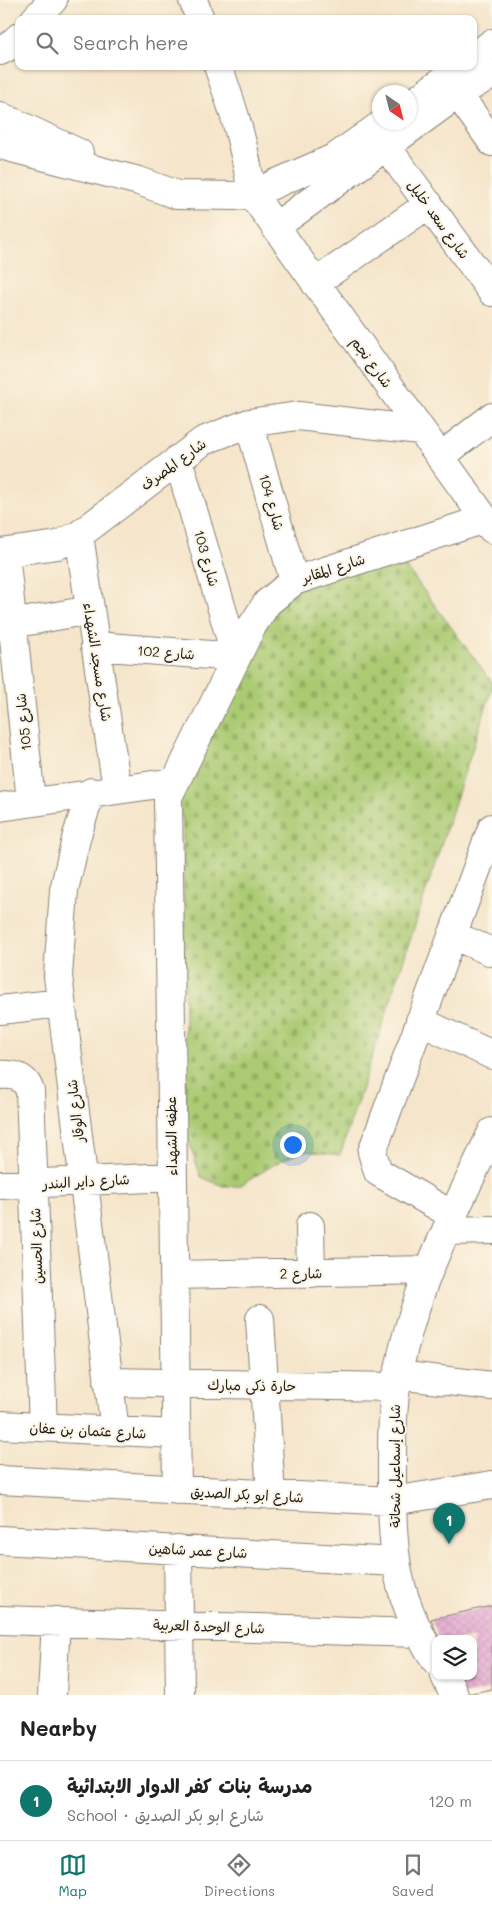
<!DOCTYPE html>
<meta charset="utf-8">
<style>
:root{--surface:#fff;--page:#f2f2f2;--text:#222;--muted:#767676;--line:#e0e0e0;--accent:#0f766e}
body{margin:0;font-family:Mali,"Playpen Sans Arabic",sans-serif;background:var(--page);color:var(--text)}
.controls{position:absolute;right:15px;bottom:15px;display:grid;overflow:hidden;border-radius:10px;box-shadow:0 1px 4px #0004}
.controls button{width:45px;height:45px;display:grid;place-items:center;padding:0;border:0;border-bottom:1px solid var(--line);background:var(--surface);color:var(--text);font:25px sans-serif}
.compass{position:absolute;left:372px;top:85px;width:45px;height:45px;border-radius:50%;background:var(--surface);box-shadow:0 1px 4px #0004;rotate:145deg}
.you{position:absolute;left:292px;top:1144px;width:18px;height:18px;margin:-12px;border:4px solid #fff;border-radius:50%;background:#1a73e8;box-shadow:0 0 0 8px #1a73e833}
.badge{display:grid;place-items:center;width:32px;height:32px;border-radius:50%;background:var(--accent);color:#fff;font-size:16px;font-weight:700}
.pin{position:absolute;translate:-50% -41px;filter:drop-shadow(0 1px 2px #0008)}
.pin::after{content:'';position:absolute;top:26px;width:18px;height:15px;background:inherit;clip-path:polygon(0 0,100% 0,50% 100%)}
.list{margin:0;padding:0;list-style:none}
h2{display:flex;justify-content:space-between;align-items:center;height:65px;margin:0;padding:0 20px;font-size:21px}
h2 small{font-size:16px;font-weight:400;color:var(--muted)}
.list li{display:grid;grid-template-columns:32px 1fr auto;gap:15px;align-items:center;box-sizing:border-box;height:80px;padding:0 20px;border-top:1px solid var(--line)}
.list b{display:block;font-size:19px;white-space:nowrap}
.list p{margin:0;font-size:16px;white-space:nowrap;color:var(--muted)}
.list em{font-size:16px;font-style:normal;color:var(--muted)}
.icon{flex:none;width:28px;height:28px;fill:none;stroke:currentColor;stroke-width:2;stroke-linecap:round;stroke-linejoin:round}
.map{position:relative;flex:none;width:492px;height:1695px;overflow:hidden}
.search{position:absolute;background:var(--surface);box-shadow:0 1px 4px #0004;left:15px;right:15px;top:15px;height:55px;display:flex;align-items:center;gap:12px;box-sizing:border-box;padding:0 18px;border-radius:10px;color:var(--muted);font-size:19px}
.sheet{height:145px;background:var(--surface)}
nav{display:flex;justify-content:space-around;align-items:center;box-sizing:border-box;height:70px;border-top:1px solid var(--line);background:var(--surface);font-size:14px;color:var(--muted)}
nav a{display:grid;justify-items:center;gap:2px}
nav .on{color:var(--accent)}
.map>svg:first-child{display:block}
.cemetery{fill:url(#cemetery-stones);stroke:#647448}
.building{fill:url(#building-cross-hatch)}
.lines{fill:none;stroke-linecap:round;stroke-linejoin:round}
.minor-casing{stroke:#888073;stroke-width:30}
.minor{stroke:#fff;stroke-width:28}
.labels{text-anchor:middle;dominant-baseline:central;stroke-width:4;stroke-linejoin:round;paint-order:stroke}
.street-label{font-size:14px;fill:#1c1c1c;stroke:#fcf5e5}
</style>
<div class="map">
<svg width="492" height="1695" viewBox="0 0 492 1695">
<defs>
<pattern id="cemetery-stones" width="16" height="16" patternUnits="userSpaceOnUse" patternTransform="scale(1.25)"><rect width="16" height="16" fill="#abcb73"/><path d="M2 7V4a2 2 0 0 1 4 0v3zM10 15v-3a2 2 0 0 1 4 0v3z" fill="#93ae63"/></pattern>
<pattern id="building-cross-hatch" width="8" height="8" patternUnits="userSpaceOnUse" patternTransform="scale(1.25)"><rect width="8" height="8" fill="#e3a3d1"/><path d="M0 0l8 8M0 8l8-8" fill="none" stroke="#c28cb3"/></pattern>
</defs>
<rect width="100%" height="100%" fill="#fcf5e5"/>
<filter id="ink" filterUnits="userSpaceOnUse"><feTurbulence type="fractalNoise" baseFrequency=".02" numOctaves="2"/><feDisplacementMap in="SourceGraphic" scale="10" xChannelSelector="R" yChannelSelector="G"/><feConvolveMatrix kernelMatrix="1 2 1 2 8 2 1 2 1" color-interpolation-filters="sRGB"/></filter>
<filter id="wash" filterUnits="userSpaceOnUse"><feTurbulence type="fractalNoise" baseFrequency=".0096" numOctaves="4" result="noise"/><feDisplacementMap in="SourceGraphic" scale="20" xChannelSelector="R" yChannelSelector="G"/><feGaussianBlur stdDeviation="1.12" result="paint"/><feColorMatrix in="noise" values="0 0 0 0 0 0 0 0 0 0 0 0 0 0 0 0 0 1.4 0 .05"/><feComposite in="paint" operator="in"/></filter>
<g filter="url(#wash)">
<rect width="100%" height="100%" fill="#f5e5ca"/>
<path class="cemetery" d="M401,560L492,682V689L340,1155L304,1151L280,1161L239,1186H223L201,1177L186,1133L183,821L175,799L282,591Z"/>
<g id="blocks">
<path class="building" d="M492,1606V1689L461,1695L454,1676H473V1639H439L431,1619Z"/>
</g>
</g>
<g filter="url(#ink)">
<use href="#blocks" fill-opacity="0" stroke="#888073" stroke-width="1"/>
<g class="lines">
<defs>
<path id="minor" d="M193,0L200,19
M35,19L53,0
M0,51L10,46L19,37
M473,58L492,43
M218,66C234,111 245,146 252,194L492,529
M458,94L492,142
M410,105L462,66
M0,116L79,153
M0,145L139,181L177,195L234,196L252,194L336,157L385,122
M386,146L492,292
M275,227L458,94L492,74
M315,283L429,204
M249,423L294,581
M440,457L492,417
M79,535L117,789
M0,553L58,545L79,535L203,441L249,423L298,416L420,430
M5,553L31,801
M0,626L90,610
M95,646L236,657L178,459
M91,792L77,835L64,890L58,976L115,1431
M0,807L173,782
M452,935L492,952
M0,1010L61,1003
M420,1021L492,1055
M0,1075C14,1074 25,1076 30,1091L43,1427
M0,1185L171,1177
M454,1216L378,1172L372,1152L492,828
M310,1226L311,1273
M447,1231L492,1230
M174,1275L429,1270
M260,1319L271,1495
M397,1375L492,1386
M108,1382L396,1387
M0,1425L176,1434
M0,1480L392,1501L492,1485
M177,1490L168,797L252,626L267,603L294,581L485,519
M0,1540L396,1562
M178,1549L180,1695
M0,1620L418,1633
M436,1661C397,1602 392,1558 392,1488C392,1450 391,1412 398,1375C413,1289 456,1210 492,1132
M445,1676L454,1695
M52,1695L56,1621"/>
</defs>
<use href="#minor" class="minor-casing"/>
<use href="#minor" class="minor"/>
</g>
</g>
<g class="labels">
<g class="street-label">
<text transform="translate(439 219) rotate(54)">شارع سعد خليل</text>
<text transform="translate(372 362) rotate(54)">شارع نجم</text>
<text transform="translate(173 464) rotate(-36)">شارع المصرف</text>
<text transform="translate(272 502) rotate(74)">شارع 104</text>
<text transform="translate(207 558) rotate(74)">شارع 103</text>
<text transform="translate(333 568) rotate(-18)">شارع المقابر</text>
<text transform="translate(166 652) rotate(4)">شارع 102</text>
<text transform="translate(98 662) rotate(81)">شارع مسجد الشهداء</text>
<text transform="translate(23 722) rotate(-96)">شارع 105</text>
<text transform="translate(75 1111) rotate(-97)">شارع الوقار</text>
<text transform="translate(171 1136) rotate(-91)">عطفه الشهداء</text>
<text transform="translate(86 1181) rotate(-3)">شارع داير البندر</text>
<text transform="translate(36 1246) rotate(-92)">شارع الحسين</text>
<text transform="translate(301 1273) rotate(-1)">شارع 2</text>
<text transform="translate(252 1385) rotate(1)">حارة ذكى مبارك</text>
<text transform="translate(88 1430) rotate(3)">شارع عثمان بن عفان</text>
<text transform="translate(394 1466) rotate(-90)">شارع إسماعيل شحاتة</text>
<text transform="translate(247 1494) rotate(3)">شارع ابو بكر الصديق</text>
<text transform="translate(198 1550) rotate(3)">شارع عمر شاهين</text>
<text transform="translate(209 1626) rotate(2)">شارع الوحدة العربية</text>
</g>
</g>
</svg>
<div class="controls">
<button><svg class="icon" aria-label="layers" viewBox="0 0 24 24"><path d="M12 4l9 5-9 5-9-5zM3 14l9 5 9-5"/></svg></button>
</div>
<svg class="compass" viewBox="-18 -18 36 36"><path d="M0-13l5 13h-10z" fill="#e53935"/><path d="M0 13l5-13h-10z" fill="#767676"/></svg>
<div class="you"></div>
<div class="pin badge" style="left:449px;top:1544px">1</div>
<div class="search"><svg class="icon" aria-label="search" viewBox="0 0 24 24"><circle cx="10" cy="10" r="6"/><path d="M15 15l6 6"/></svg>Search here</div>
</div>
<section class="sheet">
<h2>Nearby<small></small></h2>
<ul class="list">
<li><span class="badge">1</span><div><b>مدرسة بنات كفر الدوار الابتدائية</b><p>School · شارع ابو بكر الصديق</p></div><em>120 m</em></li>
</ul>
</section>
<nav>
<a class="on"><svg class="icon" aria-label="map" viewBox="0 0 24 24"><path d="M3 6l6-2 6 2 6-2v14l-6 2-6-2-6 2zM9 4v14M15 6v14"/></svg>Map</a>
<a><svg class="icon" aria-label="directions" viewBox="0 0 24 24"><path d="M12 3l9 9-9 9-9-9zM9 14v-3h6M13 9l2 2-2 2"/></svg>Directions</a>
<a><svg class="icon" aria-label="saved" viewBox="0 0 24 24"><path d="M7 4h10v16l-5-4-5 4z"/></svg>Saved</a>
</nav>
